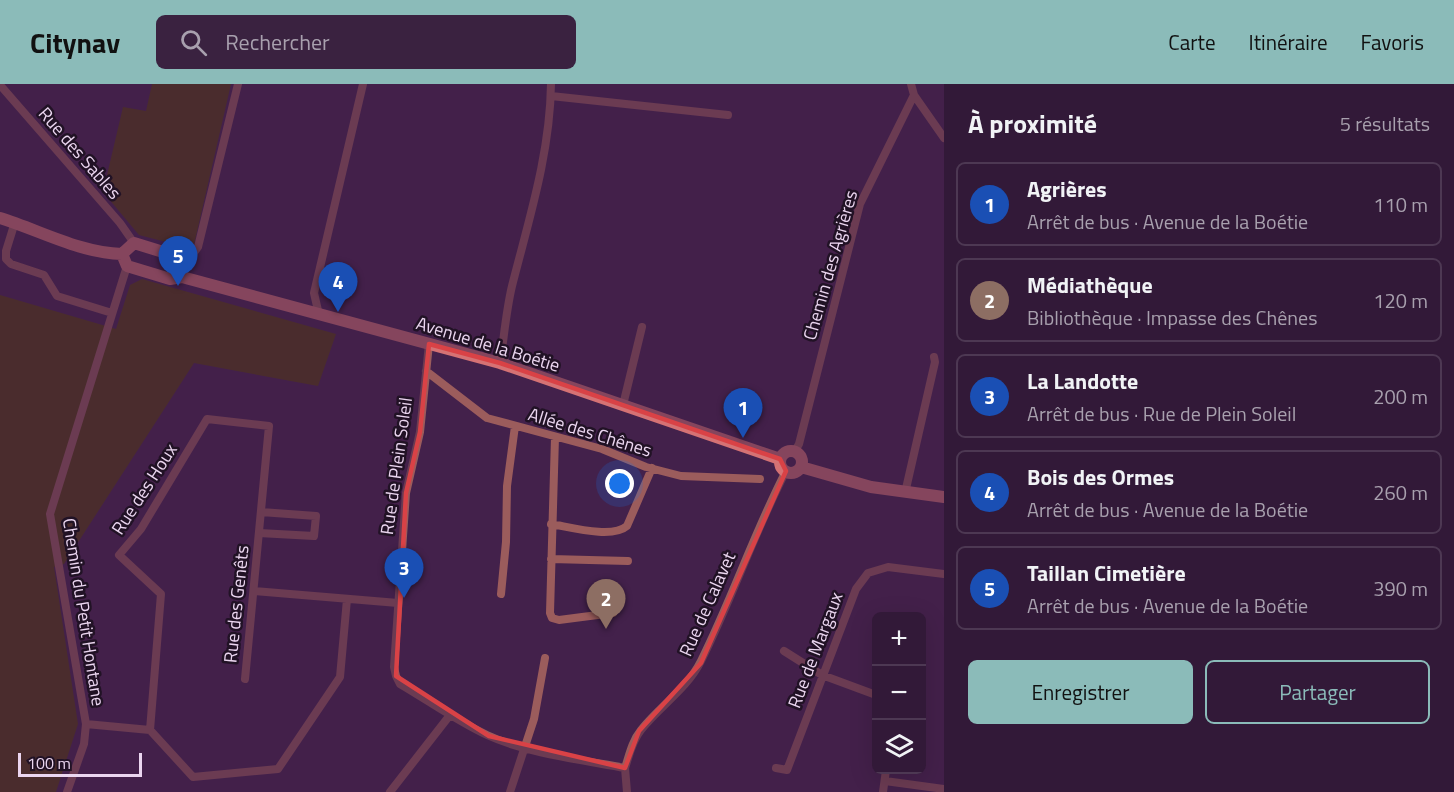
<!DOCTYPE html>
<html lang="fr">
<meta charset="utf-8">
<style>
:root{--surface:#321938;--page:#3a2240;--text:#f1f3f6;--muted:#a8a0ae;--line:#4d3853;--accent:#8bbbb9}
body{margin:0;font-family:"Titillium Web",sans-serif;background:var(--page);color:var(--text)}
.controls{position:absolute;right:18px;bottom:18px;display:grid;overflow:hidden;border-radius:9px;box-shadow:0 6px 24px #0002}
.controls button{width:54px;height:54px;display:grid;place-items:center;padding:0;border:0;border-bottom:2px solid var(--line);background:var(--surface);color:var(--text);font:30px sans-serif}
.scale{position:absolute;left:18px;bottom:15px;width:124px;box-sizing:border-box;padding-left:6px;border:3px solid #ebd6f0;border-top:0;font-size:16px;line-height:21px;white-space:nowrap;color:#ebd6f0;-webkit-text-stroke:4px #211225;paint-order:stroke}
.you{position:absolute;left:620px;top:400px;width:21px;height:21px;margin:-15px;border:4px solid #fff;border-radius:50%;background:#1a73e8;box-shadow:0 0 0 9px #1a73e833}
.badge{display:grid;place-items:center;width:39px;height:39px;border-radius:50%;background:var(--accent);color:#fff;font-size:20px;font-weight:700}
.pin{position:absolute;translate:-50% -50px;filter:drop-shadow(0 2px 3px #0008)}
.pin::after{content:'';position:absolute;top:32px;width:21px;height:18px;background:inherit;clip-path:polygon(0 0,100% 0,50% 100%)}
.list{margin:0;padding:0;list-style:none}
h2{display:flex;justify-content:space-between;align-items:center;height:78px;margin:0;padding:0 24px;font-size:26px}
h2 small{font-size:20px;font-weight:400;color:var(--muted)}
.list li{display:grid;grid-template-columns:39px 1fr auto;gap:18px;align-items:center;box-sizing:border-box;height:84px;margin:0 12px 12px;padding:0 12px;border:2px solid var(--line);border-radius:9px}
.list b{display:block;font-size:22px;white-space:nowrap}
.list p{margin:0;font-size:20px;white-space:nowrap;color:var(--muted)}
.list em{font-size:20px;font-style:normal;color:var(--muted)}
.actions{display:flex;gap:12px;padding:18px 24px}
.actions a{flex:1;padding:14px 0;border:2px solid var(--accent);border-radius:9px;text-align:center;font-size:21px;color:var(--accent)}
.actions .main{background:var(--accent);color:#111}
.icon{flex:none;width:33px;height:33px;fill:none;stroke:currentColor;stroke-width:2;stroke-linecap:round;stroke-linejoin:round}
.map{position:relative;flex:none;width:944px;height:708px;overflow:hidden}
header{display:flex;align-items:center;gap:36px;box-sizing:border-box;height:84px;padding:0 30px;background:var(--accent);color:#111}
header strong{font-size:28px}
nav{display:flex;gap:33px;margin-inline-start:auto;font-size:21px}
.search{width:420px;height:54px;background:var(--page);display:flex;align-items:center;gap:15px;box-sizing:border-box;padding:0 21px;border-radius:9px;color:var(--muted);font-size:22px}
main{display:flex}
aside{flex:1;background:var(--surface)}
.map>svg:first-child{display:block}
.green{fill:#533b0a}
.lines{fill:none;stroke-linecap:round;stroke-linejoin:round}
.street{stroke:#9b5c5c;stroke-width:8}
.secondary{stroke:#d57274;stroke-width:12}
.marked{fill:none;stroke:#d94246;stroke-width:4.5;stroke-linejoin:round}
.labels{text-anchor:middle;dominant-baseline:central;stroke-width:5;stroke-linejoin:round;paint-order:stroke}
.street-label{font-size:18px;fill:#ebd6f0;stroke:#211225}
</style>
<header>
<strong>Citynav</strong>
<div class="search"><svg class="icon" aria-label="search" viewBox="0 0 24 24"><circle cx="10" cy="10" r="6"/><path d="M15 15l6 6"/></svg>Rechercher</div>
<nav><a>Carte</a><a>Itinéraire</a><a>Favoris</a></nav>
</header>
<main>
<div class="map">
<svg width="944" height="708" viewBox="0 0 944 708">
<rect width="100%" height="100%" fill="#43214b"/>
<path class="green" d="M152,0H231L193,165L139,151L103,108L123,23L146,27Z
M142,195L336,250L318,302L194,279L64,480L54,483L78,640L56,708H0V211L116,245L130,201Z"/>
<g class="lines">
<path class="street" d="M911,0L914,11L944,54
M0,1L120,139L134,159
M551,12L728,31
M15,138L6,167V175L11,180L44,191L57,212L112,229
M183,184L198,163L238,0
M319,231L314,209L363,0
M429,260L420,348L406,409L394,583L396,592L400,600C429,617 457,637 487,651C526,669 582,676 625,684L627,708
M500,279C504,254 506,227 512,202C529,135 550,70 551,0
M426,287L487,334L602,365L646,383L681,392L760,395
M623,321L642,243
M555,353L550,529L552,534L559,536L613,529
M795,367L799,360L860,120L914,11
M905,409L935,278L934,273
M551,440C570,443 612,455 627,442L652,384
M259,449L314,452L316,432L261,428
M551,475L628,477
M254,507L398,519
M501,510L506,458L507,402L515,342
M784,567L822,591L876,611
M86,640L150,646L193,693L278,685L340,593L347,515
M150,646L161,510L119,471L141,445L207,335L269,342L245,595
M625,684C629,672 632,657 641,646C660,622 687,605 701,577C732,515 754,449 786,387
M776,684L787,686L856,505L868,489L888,483L944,490
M885,697L944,705
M67,708L84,660L86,640L50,430L127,182
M390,708L450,631
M510,708L534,635L545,574
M883,708L886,686"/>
<path class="secondary" d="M0,134C39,146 80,169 122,170
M122,170L134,159L176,172L181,176L182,193
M122,170L127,182L170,195L182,193
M182,193L500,279L780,375
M780 378a11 11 0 1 1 22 0a11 11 0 1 1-22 0Z
M801,383L871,403L944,413"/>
</g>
<path d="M0 0H944V708H0ZM429,260L500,279L780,375L786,387L701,579L639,647L625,684L489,652L396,592L406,409L420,348Z" fill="#43214b" fill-opacity=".55" fill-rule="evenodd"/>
<path class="marked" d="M429,260L500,279L780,375L786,387L701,579L639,647L625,684L489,652L396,592L406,409L420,348Z"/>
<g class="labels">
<g class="street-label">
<text transform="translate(80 69) rotate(49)">Rue des Sables</text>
<text transform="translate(830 181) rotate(-74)">Chemin des Agrières</text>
<text transform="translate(488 260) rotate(17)">Avenue de la Boétie</text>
<text transform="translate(590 348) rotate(17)">Allée des Chênes</text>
<text transform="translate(396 382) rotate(-82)">Rue de Plein Soleil</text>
<text transform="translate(144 405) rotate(-57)">Rue des Houx</text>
<text transform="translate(236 520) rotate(-84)">Rue des Genêts</text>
<text transform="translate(707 520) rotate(-66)">Rue de Calavet</text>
<text transform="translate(84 528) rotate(81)">Chemin du Petit Hontane</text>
<text transform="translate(815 566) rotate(-69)">Rue de Margaux</text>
</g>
</g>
</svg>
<div class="controls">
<button>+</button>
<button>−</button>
<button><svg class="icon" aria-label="layers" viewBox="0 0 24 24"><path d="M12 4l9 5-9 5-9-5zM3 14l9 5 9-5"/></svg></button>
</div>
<div class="scale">100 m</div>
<div class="you"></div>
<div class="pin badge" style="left:743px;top:354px;background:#1a4fb4">1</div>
<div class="pin badge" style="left:606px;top:545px;background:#8d6e63">2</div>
<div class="pin badge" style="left:404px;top:514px;background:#1a4fb4">3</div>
<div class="pin badge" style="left:338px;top:228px;background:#1a4fb4">4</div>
<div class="pin badge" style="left:178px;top:202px;background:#1a4fb4">5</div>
</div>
<aside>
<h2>À proximité<small>5 résultats</small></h2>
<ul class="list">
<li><span class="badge" style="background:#1a4fb4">1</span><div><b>Agrières</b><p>Arrêt de bus · Avenue de la Boétie</p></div><em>110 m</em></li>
<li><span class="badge" style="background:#8d6e63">2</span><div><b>Médiathèque</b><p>Bibliothèque · Impasse des Chênes</p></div><em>120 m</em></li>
<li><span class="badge" style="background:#1a4fb4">3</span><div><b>La Landotte</b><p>Arrêt de bus · Rue de Plein Soleil</p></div><em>200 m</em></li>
<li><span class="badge" style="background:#1a4fb4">4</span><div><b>Bois des Ormes</b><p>Arrêt de bus · Avenue de la Boétie</p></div><em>260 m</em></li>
<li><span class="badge" style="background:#1a4fb4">5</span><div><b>Taillan Cimetière</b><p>Arrêt de bus · Avenue de la Boétie</p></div><em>390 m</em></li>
</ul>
<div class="actions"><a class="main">Enregistrer</a><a>Partager</a></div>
</aside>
</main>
